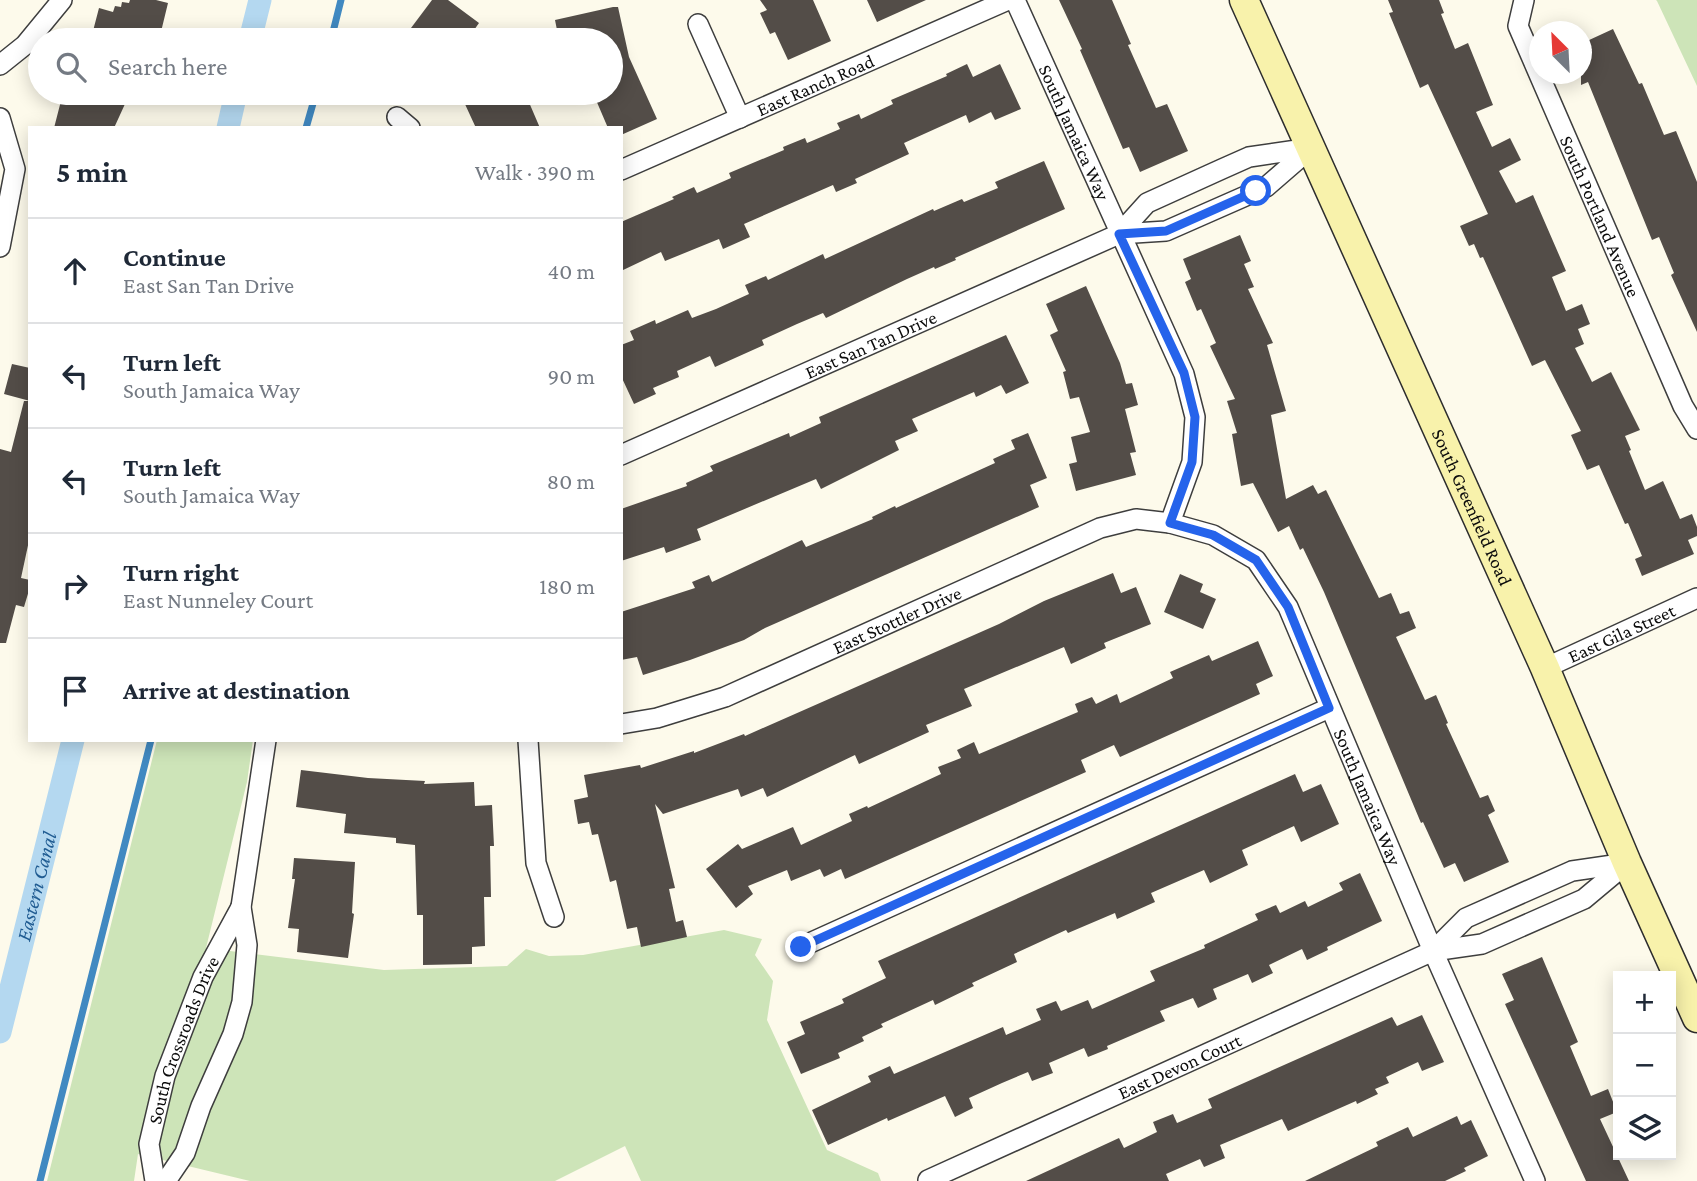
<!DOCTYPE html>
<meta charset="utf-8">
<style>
:root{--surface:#fff;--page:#f6f6f7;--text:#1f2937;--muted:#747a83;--line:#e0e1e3}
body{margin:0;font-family:"Crimson Pro",serif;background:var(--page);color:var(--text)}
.controls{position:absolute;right:21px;bottom:21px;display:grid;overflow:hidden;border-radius:0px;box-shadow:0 4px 18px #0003}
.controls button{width:63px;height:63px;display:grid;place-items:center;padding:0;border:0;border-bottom:2px solid var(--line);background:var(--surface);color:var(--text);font:35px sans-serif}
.compass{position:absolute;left:1529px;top:21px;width:63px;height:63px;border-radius:50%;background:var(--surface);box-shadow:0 4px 18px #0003;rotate:336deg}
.stop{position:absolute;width:21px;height:21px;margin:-16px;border:5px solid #2563eb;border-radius:50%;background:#fff}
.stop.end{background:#2563eb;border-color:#fff;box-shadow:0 2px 7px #0008}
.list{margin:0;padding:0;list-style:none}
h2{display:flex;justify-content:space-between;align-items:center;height:91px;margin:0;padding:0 28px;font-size:30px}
h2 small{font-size:23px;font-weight:400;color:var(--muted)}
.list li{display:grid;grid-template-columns:46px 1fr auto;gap:21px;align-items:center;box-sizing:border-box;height:105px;padding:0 28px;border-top:2px solid var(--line)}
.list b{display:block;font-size:26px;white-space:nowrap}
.list p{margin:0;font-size:23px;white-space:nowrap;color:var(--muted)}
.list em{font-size:23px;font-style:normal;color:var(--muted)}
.icon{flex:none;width:38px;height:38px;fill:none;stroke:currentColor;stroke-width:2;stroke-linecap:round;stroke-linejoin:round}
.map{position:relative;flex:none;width:1697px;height:1181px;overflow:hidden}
.search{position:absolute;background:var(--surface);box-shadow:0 4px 18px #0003;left:28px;top:28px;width:595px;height:77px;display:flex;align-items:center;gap:18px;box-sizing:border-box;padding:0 24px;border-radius:38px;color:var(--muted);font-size:26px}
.panel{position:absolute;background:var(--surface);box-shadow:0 4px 18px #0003;left:28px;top:126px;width:595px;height:616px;border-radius:0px}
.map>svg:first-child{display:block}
.green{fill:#cde4b8}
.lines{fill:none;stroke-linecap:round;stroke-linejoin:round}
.stream{stroke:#4189c1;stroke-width:7}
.canal{stroke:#b4d8f0;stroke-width:23}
.building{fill:#534d48}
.street-casing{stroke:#3e3e3e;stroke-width:22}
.secondary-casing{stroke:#2d2d2d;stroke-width:31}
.street{stroke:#fff;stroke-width:19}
.secondary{stroke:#f8f2ab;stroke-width:28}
.route{stroke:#2563eb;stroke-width:9}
.labels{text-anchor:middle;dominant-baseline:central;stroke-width:7;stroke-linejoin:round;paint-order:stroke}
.street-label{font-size:19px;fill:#0b0b0b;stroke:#fff}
.water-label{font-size:21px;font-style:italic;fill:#205c92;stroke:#fff}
</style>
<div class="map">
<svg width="1697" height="1181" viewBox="0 0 1697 1181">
<rect width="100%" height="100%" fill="#fdfaeb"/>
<path class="green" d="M1656,0H1697V86L1657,1Z
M157,740H253L247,782L206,948L384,970L507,966L526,949L549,956L583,955L724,930L762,939L755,955L773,981L767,1020L827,1150L878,1173L881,1181H641L625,1146L555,1181H250L138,1154L134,1181H47Z"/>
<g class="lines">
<path class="stream" d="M331,40L341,0
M306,128L316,93
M40,1181L151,740"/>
<g class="canal">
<path d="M250,40L260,0"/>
<path d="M228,128L236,93"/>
<path id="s1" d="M0,1032L73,740"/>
</g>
</g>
<path class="building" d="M130,0H156L168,3L159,40H129L93,31L99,8L113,12L115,6L121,7L122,2L129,3Z
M432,0H448L479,23L467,40H402Z
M760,0H813L831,41L788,60L775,32L770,34L760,13L767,10Z
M867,0H926L877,22Z
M1059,0H1112L1131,44L1128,45L1156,108L1167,104L1188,151L1140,172L1129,147L1123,149L1080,50L1082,49Z
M1388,0H1439L1444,13L1441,14L1455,49L1468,43L1493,105L1476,112L1492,147L1510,138L1521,160L1499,171L1516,203L1533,195L1566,271L1552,277L1566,311L1582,304L1590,324L1578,329L1584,344L1575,348L1592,382L1611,372L1640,430L1625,436L1631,450L1629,451L1645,490L1663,481L1680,519L1692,514L1697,527V536L1688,540L1694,554L1642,576L1635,559L1642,556L1628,523L1625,524L1599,465L1587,470L1571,435L1581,431L1545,360L1532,366L1483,257L1480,258L1474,244L1469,246L1460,226L1488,214L1428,84L1420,88L1389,13L1393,12Z
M613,7H618L629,57L657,119L621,135V128H608L593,93H611V40H559L555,20Z
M1613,29L1639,84L1642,83L1664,135L1676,131L1697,182V332L1671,275L1674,273L1659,237L1652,240L1588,82L1581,85V55L1592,50L1587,41Z
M967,64L973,77L1000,64L1021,109L995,120L991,112L969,123L966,115L904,143L909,154L855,179L857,183L836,192L833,185L744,224L750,237L723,249L719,239L665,261L661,252L621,271V222L674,199L672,197L694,187L697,193L731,178L729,173L784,150L783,147L805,138L807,143L840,129L837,123L859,114L861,119L893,104L891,100L947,76L946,74Z
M63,93H130L114,128H54Z
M467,93H525L540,128H476L464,102L470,99Z
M1044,161L1065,209L955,258L956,260L935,269L934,267L907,279L826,318L823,313L797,324L762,340L764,345L715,367L710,356L677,371L679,377L653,388L656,394L634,404L621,376V345L634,340L630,331L655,320L656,324L688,310L692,318L716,309L749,294L745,285L766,276L768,280L823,254L825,259L933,209L934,211L962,199L964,202L998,188L995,182Z
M1240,235L1251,261L1244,264L1254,287L1248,289L1273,343L1267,345L1286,411L1271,415L1286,499L1313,485L1318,494L1326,490L1379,598L1391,593L1400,614L1409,611L1416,628L1396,637L1425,700L1436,695L1448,723L1446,724L1480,798L1488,795L1495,811L1488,815L1509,862L1464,882L1455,863L1444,868L1423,822L1421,823L1324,592L1303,548L1300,550L1289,526L1278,532L1253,483L1241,486L1232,434L1237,433L1227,401L1235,399L1210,346L1216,343L1201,309L1197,311L1185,282L1191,279L1183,259Z
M1086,286L1120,363L1126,384L1132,383L1138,405L1125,409L1136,452L1130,453L1136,475L1076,491L1069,464L1077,462L1071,437L1090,432L1079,397L1070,399L1063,372L1066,371L1050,335L1058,331L1046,304Z
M1006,335L1029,383L1006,394L1001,385L976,397L974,392L912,419L918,431L895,441L899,450L821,489L816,479L697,529L701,540L666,553L664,547L621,561V509L687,486L686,483L713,471L710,466L789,433L790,437L821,423L819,417Z
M12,364L30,368V401L4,394Z
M24,401H30V536L21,578L30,580V587L24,607L16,605L6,643H0V449L11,452Z
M1028,433L1047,478L1030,485L1039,507L765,628L744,640L690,660L643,675L637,657L621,660V612L695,588L692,582L709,575L712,582L802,540L806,547L873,519L872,517L895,506L896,508L995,463L993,459L1015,449L1011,440Z
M1113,573L1121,593L1136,587L1151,624L1104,643L1106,648L1071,664L1064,647L964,689L972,706L926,725L929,732L859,764L855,755L767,797L763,788L741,797L738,789L663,814L655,804L675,888L669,889L676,922L683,920L687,937L641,947L637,927L627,929L616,880L610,882L598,834L592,835L589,822L578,824L574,800L588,797L584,775L640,765L641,768L694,751V753L744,734L745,736L999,624L1044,601Z
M1180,574L1203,584L1200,592L1216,599L1203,629L1164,612Z
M1258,641L1273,676L1256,684L1260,694L1120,757L1114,745L1081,760L1086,772L845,879L841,869L824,877L820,869L791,881L787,870L748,886L753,894L736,908L706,869L738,844L742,849L793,827L801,845L852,821L849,814L867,806L868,808L941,774L938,767L961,758L957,750L974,742L979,754L1078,712L1075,704L1092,697L1096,704L1117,694L1120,703L1173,678L1170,672L1209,655L1212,661Z
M301,770L368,778L425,781L424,784L474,782L475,806L492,805L494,846H490L491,897H484L485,946L472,947V964L423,965V915H417L415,845L396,843V838L344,833L346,814L296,807Z
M1295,774L1303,792L1321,784L1339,824L1301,842L1294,826L1242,850L1248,865L1210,883L1204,870L1151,893L1155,902L1117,919L1115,913L1068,933L1066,930L1014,954L1017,962L972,983L974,986L935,1005L933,1000L881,1024L883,1027L862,1037L864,1041L838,1053L840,1058L801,1074L787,1042L805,1034L800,1022L844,1003L842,999L886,978L878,961Z
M294,858L355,862L352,913L354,914L348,958L297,952L299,929L288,928L295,879H292Z
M1360,873L1382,921L1327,947L1328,950L1307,960L1302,949L1269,965L1273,973L1252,983L1248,974L1213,989L1217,999L1198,1008L1193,998L1160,1011L1165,1021L1107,1046L1108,1049L1088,1057L1084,1048L1049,1063L1053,1073L1032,1081L1028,1072L1002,1083L969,1098L973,1108L955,1117L945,1096L888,1121L887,1118L828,1145L812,1110L871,1082L868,1076L890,1066L894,1074L1003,1027L1006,1035L1041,1020L1036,1009L1056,1001L1061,1011L1088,1000L1092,1009L1155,981L1150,971L1205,948L1204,945L1258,920L1255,914L1276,905L1280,913L1305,901L1308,907L1343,890L1339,883Z
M1542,957L1578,1042L1570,1046L1591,1096L1608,1089L1617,1112L1600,1119L1629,1181H1586L1505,1004L1514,1000L1502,974Z
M1422,1015L1444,1062L1422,1071L1418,1062L1386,1077L1389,1083L1375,1089L1378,1094L1357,1104L1356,1101L1288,1131L1282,1119L1220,1145L1225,1158L1204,1167L1200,1159L1166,1174L1169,1181H1026L1119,1138L1124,1148L1157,1132L1153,1122L1173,1114L1177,1123L1212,1108L1208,1099L1392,1017L1397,1026Z
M1457,1116L1461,1125L1471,1120L1488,1156L1464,1168L1466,1171L1445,1181H1305L1378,1146L1376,1142L1408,1127L1413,1137Z"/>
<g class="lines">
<defs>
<g id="street">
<path id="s2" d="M1015,0L1184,374L1195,417L1192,462L1170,523L1213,535L1256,560L1288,607L1433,951L1535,1181"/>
<path id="s3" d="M1524,0L1518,26L1683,406L1697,429"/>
<path d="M698,24L740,118"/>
<path d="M0,65L25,45L62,0"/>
<path d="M397,117L410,128"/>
<path d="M0,118L15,169L0,247"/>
<path id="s4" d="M621,170L1008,0"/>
<path d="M1119,234L1147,203L1222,169L1249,157L1311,148"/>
<path id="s5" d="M621,455L1119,234L1166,231L1266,187L1311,148"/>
<path id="s6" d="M1545,668L1697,598"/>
<path id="s7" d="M621,724L657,718L725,697L1100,528L1136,519L1170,523"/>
<path d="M528,740L536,863L554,917"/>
<path d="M801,947L1329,708"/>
<path d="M1433,951L1466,918L1572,871L1627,863"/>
<path id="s8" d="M928,1180L1433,951L1482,944L1584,899L1627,863"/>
<path id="s9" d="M155,1181L149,1144L165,1076L203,977L241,907"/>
<path d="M166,1181L185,1153L201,1106L233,1034L242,1002L247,945L241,907L266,740"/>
</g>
<g id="secondary">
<path id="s10" d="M1244,0L1545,668L1627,863L1697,1018"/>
</g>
</defs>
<use href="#street" class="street-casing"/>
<use href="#secondary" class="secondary-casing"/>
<use href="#street" class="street"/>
<use href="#secondary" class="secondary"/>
</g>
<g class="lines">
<path class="route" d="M801,947L1329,708L1288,607L1256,560L1213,535L1170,523L1192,462L1195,417L1184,373L1119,234L1166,231L1256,191"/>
</g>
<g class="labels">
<g class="street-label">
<text stroke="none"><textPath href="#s4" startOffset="212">East Ranch Road</textPath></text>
<text stroke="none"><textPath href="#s2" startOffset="145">South Jamaica Way</textPath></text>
<text stroke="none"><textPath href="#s3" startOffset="234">South Portland Avenue</textPath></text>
<text stroke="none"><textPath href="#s5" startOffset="273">East San Tan Drive</textPath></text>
<text stroke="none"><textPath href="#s10" startOffset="556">South Greenfield Road</textPath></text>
<text stroke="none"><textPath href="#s7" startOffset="296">East Stottler Drive</textPath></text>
<text stroke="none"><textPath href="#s6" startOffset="84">East Gila Street</textPath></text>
<text stroke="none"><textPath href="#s2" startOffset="922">South Jamaica Way</textPath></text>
<text stroke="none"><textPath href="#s9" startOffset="147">South Crossroads Drive</textPath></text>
<text stroke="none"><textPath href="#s8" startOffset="276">East Devon Court</textPath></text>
</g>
<g class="water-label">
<text stroke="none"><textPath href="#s1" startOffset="150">Eastern Canal</textPath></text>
</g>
</g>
</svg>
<div class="controls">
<button>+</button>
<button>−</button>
<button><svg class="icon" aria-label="layers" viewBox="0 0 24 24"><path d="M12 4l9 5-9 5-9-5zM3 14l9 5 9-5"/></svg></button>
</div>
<svg class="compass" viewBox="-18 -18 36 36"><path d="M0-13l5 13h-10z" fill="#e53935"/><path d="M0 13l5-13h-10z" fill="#747a83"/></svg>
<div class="stop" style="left:1256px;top:191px"></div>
<div class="stop end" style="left:801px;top:947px"></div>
<div class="search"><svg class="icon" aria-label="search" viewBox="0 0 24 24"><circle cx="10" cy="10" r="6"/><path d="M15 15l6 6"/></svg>Search here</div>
<section class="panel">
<h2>5 min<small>Walk · 390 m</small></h2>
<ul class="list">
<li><svg class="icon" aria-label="ahead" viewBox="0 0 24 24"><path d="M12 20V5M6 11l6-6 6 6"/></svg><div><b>Continue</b><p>East San Tan Drive</p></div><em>40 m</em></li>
<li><svg class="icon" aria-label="left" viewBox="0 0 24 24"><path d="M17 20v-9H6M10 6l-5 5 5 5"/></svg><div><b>Turn left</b><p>South Jamaica Way</p></div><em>90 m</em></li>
<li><svg class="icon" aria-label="left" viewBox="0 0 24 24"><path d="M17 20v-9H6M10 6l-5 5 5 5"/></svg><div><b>Turn left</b><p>South Jamaica Way</p></div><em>80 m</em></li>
<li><svg class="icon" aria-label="right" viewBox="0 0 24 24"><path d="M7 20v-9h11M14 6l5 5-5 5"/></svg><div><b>Turn right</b><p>East Nunneley Court</p></div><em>180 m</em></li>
<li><svg class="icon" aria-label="arrive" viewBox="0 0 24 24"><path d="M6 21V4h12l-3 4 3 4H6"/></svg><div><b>Arrive at destination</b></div></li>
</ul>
</section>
</div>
